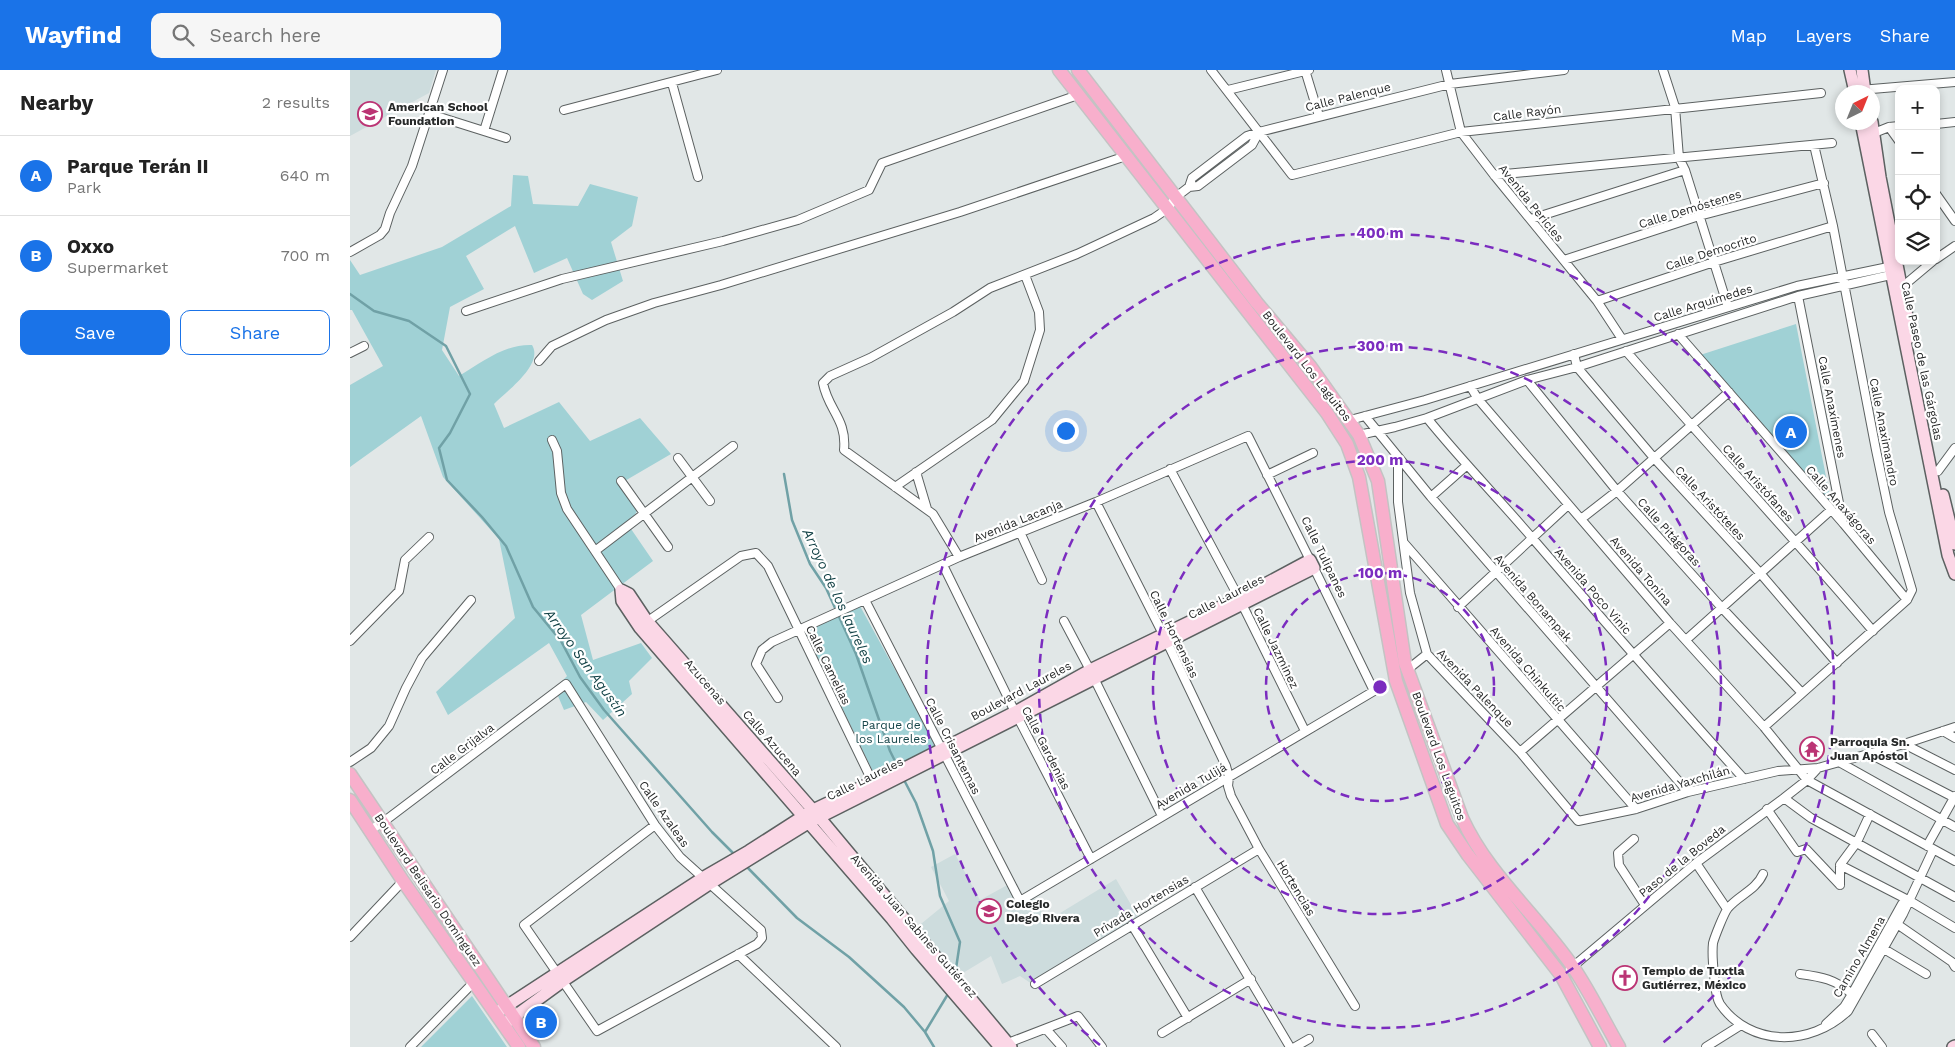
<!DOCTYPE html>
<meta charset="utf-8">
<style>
:root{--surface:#fff;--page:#f6f6f6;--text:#222;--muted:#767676;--line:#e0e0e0;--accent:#1a73e8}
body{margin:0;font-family:"Work Sans",sans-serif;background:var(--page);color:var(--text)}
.controls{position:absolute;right:15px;top:15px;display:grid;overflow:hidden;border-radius:10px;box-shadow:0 2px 8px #0003}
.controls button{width:45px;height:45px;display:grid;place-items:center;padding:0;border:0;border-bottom:1px solid var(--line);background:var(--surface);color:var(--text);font:25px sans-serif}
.compass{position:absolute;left:1485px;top:15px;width:45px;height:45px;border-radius:50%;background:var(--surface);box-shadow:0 2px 8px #0003;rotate:43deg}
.you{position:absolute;left:715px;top:360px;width:18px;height:18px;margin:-12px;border:4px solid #fff;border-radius:50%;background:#1a73e8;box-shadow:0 0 0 8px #1a73e833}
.badge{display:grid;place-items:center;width:32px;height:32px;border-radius:50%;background:var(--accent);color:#fff;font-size:16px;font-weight:700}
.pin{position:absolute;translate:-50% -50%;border:2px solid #fff;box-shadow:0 1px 5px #0006}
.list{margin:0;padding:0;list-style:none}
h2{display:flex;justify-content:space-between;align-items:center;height:65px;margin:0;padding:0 20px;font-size:21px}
h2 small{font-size:16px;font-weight:400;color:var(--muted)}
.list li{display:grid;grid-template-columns:32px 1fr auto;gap:15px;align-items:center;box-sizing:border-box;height:80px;padding:0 20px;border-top:1px solid var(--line)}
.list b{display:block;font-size:19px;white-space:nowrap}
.list p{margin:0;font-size:16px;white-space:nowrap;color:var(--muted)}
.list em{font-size:16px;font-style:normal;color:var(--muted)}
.actions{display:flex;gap:10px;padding:15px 20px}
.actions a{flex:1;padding:11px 0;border:1px solid var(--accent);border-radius:10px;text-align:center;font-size:18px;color:var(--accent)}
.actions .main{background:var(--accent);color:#fff}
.icon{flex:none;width:28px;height:28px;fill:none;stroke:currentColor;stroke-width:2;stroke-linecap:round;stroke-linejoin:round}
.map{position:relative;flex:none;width:1605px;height:977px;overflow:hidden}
header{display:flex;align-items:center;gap:30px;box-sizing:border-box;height:70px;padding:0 25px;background:var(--accent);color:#fff}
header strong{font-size:24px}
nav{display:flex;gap:28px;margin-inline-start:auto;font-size:18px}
.search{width:350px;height:45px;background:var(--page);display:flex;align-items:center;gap:12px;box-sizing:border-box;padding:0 18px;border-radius:10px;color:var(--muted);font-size:19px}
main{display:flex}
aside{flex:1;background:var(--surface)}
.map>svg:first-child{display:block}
.built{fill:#cddcdd}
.green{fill:#a0d1d5}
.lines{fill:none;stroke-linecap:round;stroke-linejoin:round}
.stream{stroke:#70a1a6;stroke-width:2.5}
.street-casing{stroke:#5c6161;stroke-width:10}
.secondary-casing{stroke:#5c6161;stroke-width:14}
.primary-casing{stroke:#c3c3c3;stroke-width:15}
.street{stroke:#fff;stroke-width:8}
.secondary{stroke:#fbd7e6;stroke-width:11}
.primary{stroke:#f8afcc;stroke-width:12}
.ring{fill:none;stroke:#7b2cbf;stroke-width:2.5;stroke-dasharray:9 6}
.labels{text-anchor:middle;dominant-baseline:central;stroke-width:4.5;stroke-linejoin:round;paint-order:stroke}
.street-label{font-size:12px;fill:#272929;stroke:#fff}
.poi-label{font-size:12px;font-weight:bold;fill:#272929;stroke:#fff;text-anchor:start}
.park-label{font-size:12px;fill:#164549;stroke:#fff}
.water-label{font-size:14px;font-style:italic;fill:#144347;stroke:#fff}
.centre{fill:#7b2cbf;stroke:#fff;stroke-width:2.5}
.ring-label{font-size:15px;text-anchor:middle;font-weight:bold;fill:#7b2cbf;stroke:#fff;stroke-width:4.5;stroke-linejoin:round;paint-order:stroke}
</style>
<header>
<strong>Wayfind</strong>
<div class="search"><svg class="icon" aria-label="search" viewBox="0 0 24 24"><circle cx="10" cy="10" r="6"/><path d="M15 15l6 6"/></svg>Search here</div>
<nav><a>Map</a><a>Layers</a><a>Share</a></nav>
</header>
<main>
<aside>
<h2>Nearby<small>2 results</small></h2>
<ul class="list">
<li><span class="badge">A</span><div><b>Parque Terán II</b><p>Park</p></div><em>640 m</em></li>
<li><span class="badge">B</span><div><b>Oxxo</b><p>Supermarket</p></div><em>700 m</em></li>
</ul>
<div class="actions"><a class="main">Save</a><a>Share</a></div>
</aside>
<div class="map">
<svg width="1605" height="977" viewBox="0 0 1605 977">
<rect width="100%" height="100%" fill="#e1e7e7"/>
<path class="built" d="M0,0H86L79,23L0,66Z
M605,784L630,830L661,813L670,831L682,825L697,851L766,809L790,850L682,914L670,906L652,914L641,886L608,906L566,858L599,831L581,797Z"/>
<path class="green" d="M163,105L178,106L183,134L228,136L240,114L288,127L282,156L261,172L273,211L242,230L233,224L217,188L184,203L165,156L116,186L134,219L100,237L92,280L109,306C133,292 154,274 182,275C194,294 157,321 144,334L154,358L209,332L240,371L290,348L321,384L273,412L288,439L279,456L303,491L231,545L243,590L291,573L302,588L279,611L282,624L253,650L236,632L214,640L205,619L217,606L199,573L98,645L86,622L165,548L149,469L93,407L71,346L0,397V315L33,296L2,240H0V190L10,205L92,177L161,136Z
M1446,254L1482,437L1347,286Z
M510,536L588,678L526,708L455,561Z
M122,926L157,977H71Z"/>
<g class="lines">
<path class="stream" d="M0,224L24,241L59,251L96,276L120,324L100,363L89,378L97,410L132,447L156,476L183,537L211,571L230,607L254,640L362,762L385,785
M434,404L442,450L460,494L476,518L506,584L540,681L548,697
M553,708L566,733L583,781L590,826L610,872L605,905
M396,796L447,848L499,887L554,937L575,962L584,977
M575,962L598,924"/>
<defs>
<path id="street" d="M861,0L942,105L1111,62L1471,23
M955,0L969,46
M1096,0L1111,62L1144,105L1247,231L1272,269
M1313,0L1325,37L1329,88L1335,100L1378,237
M322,13L348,107
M878,20L959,0
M1510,20L1605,12
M214,40L367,0
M80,44L156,68
M1586,54L1605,52
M1539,57L1549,71
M134,61L153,0
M1524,63L1539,57L1549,56
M1144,105L1482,73
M839,117L842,108L897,66L909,62L1100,14L1214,0
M1586,124L1605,151
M1181,149L1335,100
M0,182L30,165L35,159L40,143L62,96L93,0
M1586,189L1605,176
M1214,190L1349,146L1474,113
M1552,217L1583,191
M1448,226L1493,453
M1247,231L1364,192L1483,156
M116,241L212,209L373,171L448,150L519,120L532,93L728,25
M1328,264L1493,453L1557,530
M1276,281C1358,375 1442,466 1523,561
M0,283L14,276
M1224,284L1227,297L1304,388L1410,503L1487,593
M189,291L202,276L256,250L304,233L371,215L610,142L776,86
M1177,310L1267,421L1372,538L1452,623
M1120,316L1128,329L1320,553L1414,657L1457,710L1605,791
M1015,346L1081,427L1338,722
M1077,348C1111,390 1149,429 1184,470C1253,550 1323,630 1394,709
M1000,350L1075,330L1447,216L1543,196
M1009,365L1045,357L1077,348L1177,310L1227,297L1448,226L1545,204
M202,370L207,381L211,423L217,439L271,520
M328,388L360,431
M1048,388V432L1060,523L1077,584L1170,682L1228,751L1286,739L1338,722L1428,701L1468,698L1554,674L1605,657
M820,399L889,528L955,661
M1588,401L1605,378
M566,402L577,439
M917,405L963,383
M271,411L318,477
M545,417L642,350L674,311L690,260L689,242L675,205
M1081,427L1116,396
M746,432L817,572L876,696L879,707L878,716L881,726L909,779L1005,936
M1231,449L1267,421L1379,322
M670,462L692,510
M1054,473L1286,739
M245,481L383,376
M609,487L583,444L494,380C497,349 478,340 473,313L480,306L520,288L603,242L640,218L727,184L804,148L817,139L826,127L839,117L848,116L902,75L909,62
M593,495L665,642L741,789
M515,530L670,831L1024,621L964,498
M1108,537L1218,435
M714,551L740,600L812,746
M295,553L391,486L406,483L418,496L524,715
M1337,569L1481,440
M0,571L49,521L55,490L79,467
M1057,600L1077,584
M428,628L406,594L412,580L422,572L609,487L746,432L898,366L960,490
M1414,657L1557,530L1562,520L1539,442L1526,380L1483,156L1464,75
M1593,661L1605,668
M1554,674L1605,700
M1170,682L1320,553
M1520,684L1605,728
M0,692L21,678L39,656L56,618L72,588L121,530
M1489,692L1605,757
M1434,728L1461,748L1605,827
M1417,739L1447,782L1456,779L1490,815
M20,760L32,753L216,614L305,755L330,787L411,860L412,868L407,874L247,961L174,855L305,755
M1284,769L1268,783L1269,795L1295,835
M1577,776L1605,726
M1346,793L1377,839
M1490,795L1560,831L1605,858
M1413,804C1406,820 1389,825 1378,838C1374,843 1365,866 1363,873C1362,882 1363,895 1364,904C1365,913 1365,926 1370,934C1400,977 1460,977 1498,941L1553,844L1583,780
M1490,815V795L1507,772L1520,744
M845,817L940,977
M1547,854L1602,892L1605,897
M782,855L838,948
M0,867L53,811
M1534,879L1576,904
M388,884L486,977
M1220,899L1346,793L1434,728L1457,710L1468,698
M1450,904C1472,907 1485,909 1502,924
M685,914L909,779
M1476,954L1494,937L1502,924L1552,834
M696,959L712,977
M812,963L901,909
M1522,964L1532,977
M658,973L728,946L752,977
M60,977L124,912
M945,977L959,969
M1356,977L1391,955"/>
<path id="secondary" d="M1500,0L1505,22
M1512,0L1515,22
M1511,52L1598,485L1605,504
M1522,52L1530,107L1561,267
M1593,425L1605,474
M271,520L279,524L297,551L469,747L661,977
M271,520L272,531L290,558L542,849L566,879L650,977
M149,941L354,807L399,781L463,740L522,712L545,703L665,642L740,600L889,528L960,490L964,498L458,753L361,813L213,911L157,952
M1603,977L1605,976"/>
<path id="primary" d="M709,0L977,343L997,374L1009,407L1046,611L1097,754L1118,785L1211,905L1250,977
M728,0L907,233L960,296L1009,365L1028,411L1055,593L1112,748C1138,805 1188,846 1223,897C1240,922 1254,951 1269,977
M0,704L184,977
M0,730L53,811L169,977"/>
</defs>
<use href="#street" class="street-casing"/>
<use href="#secondary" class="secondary-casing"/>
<use href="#primary" class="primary-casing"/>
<use href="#street" class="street"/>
<use href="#secondary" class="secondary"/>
<use href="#primary" class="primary"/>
</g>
<g class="ring">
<circle cx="1030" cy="617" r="114"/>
<circle cx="1030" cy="617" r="227"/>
<circle cx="1030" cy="617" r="341"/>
<path d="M750 975A454 454 0 1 1 1310 975"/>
</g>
<defs>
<symbol id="school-ring" viewBox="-11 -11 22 22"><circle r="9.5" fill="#fff" stroke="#bb3474" stroke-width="1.5"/><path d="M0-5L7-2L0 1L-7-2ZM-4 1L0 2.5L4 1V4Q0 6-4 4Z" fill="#bb3474"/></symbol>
<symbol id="temple-ring" viewBox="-11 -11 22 22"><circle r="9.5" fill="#fff" stroke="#bb3474" stroke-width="1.5"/><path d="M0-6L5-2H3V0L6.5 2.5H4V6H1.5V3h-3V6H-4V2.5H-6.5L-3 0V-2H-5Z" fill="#bb3474"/></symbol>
<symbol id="church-ring" viewBox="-11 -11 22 22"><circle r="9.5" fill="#fff" stroke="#bb3474" stroke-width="1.5"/><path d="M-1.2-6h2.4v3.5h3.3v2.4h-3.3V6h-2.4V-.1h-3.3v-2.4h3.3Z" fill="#bb3474"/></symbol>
</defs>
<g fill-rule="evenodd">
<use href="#school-ring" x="6" y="30" width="28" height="28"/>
<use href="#temple-ring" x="1448" y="665" width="28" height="28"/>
<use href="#school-ring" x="625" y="827" width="28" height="28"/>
<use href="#church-ring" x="1261" y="894" width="28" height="28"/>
</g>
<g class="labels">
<g class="street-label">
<text transform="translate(998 27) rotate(-14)">Calle Palenque</text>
<text transform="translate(1177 43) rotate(-7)">Calle Rayón</text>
<text transform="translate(1181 133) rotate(51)">Avenida Pericles</text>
<text transform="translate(1340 139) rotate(-17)">Calle Demóstenes</text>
<text transform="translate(1361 182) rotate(-18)">Calle Democrito</text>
<text transform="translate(1353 233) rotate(-17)">Calle Arquímedes</text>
<text transform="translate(1572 291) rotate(78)">Calle Paseo de las Gárgolas</text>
<text transform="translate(957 296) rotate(52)">Boulevard Los Laguitos</text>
<text transform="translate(1482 337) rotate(79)">Calle Anaxímenes</text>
<text transform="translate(1534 362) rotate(79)">Calle Anaximandro</text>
<text transform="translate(1408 413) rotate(48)">Calle Aristófanes</text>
<text transform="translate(1360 433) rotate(47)">Calle Aristóteles</text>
<text transform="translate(1491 435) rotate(49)">Calle Anaxágoras</text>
<text transform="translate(668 451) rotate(-22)">Avenida Lacanja</text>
<text transform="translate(1319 462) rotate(48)">Calle Pitágoras</text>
<text transform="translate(974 487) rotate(64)">Calle Tulipanes</text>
<text transform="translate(1291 501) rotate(49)">Avenida Tonina</text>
<text transform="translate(1243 521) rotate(49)">Avenida Poco Vinic</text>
<text transform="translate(876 527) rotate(-27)">Calle Laureles</text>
<text transform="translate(1183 528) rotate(49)">Avenida Bonampak</text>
<text transform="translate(824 564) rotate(64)">Calle Hortensias</text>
<text transform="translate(926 578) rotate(64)">Calle Jazminez</text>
<text transform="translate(478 595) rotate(64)">Calle Camelias</text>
<text transform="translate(1178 599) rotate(49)">Avenida Chinkultic</text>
<text transform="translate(355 612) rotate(49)">Azucenas</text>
<text transform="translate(1125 618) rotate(46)">Avenida Palenque</text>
<text transform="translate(671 621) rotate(-28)">Boulevard Laureles</text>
<text transform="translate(422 673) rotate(49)">Calle Azucena</text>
<text transform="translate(603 676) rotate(63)">Calle Crisantemas</text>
<text transform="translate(696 678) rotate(63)">Calle Gardenias</text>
<text transform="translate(112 679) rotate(-37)">Calle Grijalva</text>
<text transform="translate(1089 686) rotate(70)">Boulevard Los Laguitos</text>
<text transform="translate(515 709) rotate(-26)">Calle Laureles</text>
<text transform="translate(1330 714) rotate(-16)">Avenida Yaxchilán</text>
<text transform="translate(841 716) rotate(-30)">Avenida Tulijá</text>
<text transform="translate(314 744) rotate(55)">Calle Azaleas</text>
<text transform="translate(1332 791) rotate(-39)">Paso de la Boveda</text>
<text transform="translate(946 818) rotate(59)">Hortencias</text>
<text transform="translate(78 820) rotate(56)">Boulevard Belisario Domínguez</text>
<text transform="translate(791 836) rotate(-31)">Privada Hortensias</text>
<text transform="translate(564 856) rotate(49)">Avenida Juan Sabines Gutiérrez</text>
<text transform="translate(1509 887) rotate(-60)">Camino Almena</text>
</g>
<g class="poi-label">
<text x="38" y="37">American School<tspan x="38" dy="14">Foundation</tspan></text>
<text x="1480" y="672">Parroquia Sn.<tspan x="1480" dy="14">Juan Apóstol</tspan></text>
<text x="656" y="834">Colegio<tspan x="656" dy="14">Diego Rivera</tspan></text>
<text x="1292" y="901">Templo de Tuxtla<tspan x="1292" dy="14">Gutiérrez, México</tspan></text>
</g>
<g class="park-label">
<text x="541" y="655">Parque de<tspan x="541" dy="14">los Laureles</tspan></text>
</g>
<g class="water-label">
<text transform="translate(488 526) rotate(65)">Arroyo de los laureles</text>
<text transform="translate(236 593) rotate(54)">Arroyo San Agustín</text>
</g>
</g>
<circle cx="1030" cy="617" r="8" class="centre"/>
<g class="ring-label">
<text x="1030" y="168">400 m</text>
<text x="1030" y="281">300 m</text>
<text x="1030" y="395">200 m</text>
<text x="1030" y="508">100 m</text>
</g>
</svg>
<div class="controls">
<button>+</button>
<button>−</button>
<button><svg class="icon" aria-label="locate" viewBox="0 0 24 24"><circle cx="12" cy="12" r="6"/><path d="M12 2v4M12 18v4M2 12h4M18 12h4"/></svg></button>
<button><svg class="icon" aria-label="layers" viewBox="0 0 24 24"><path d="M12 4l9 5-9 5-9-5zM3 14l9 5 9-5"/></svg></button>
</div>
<svg class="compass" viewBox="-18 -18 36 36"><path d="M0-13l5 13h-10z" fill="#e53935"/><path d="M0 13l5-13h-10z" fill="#767676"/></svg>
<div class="you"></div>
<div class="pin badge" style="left:1441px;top:362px">A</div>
<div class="pin badge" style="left:191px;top:952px">B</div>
</div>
</main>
